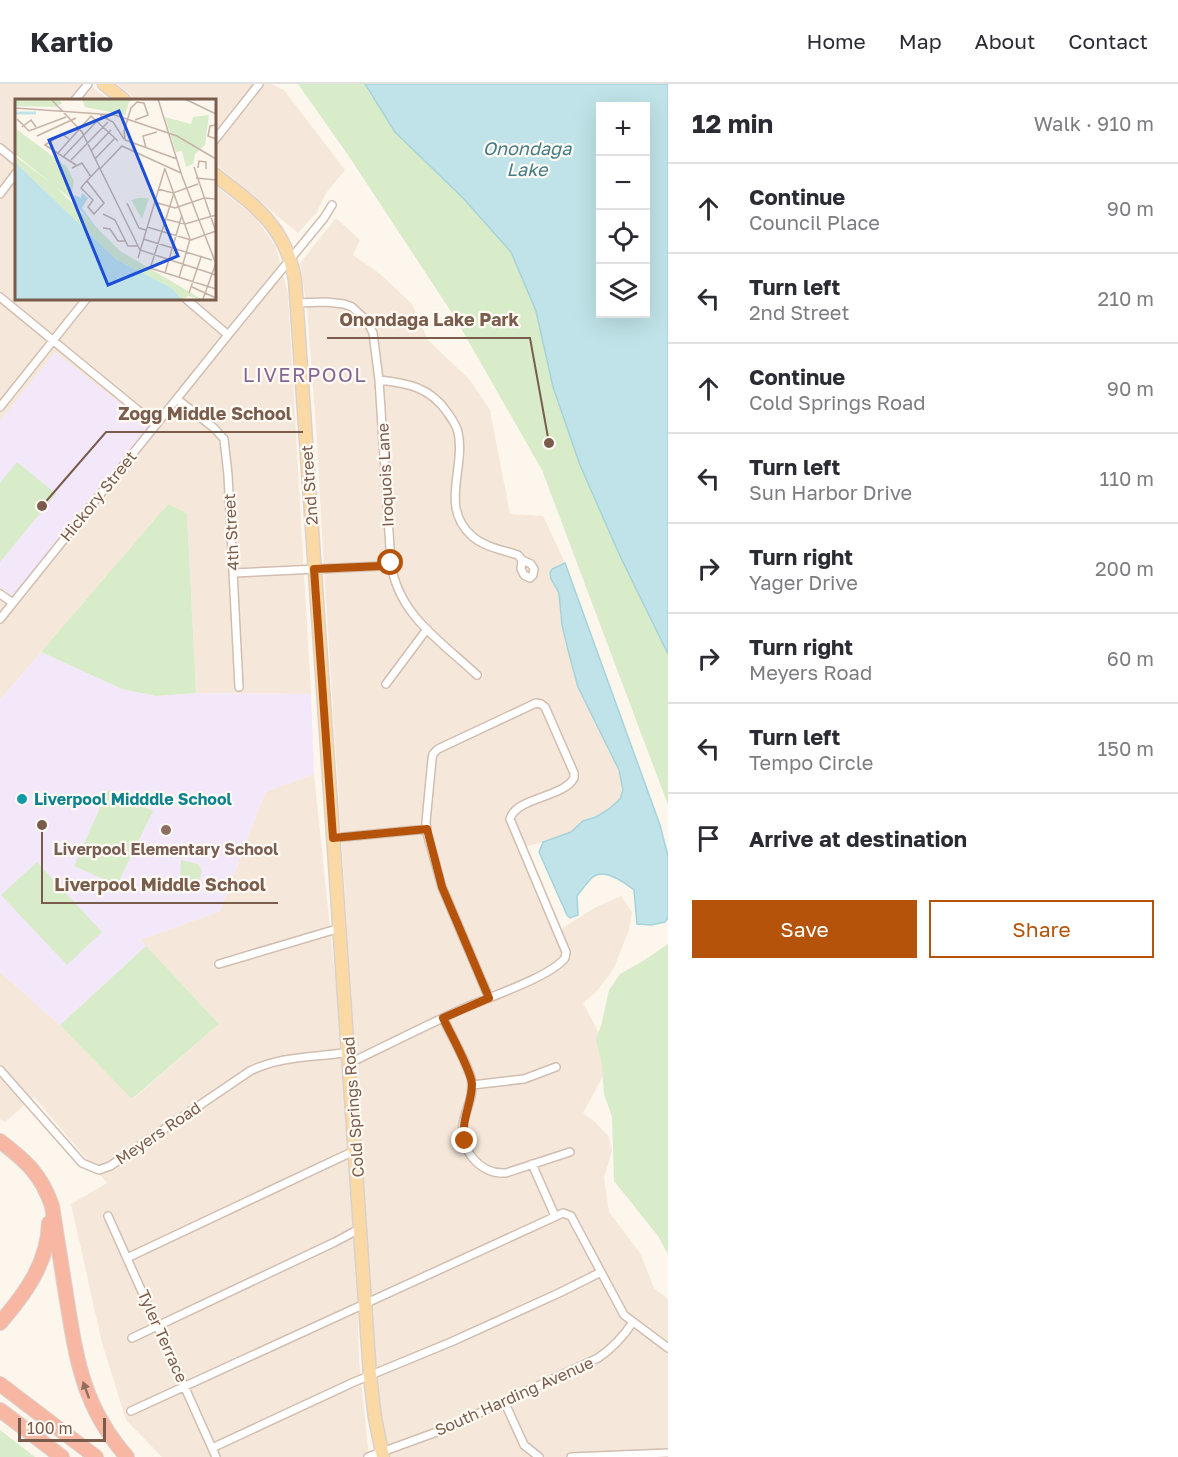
<!DOCTYPE html>
<meta charset="utf-8">
<style>
:root{--surface:#fff;--page:#f7f7f7;--text:#2b2b33;--muted:#7c7c81;--line:#e1e1e2;--accent:#b45309}
body{margin:0;font-family:"Golos Text",sans-serif;background:var(--page);color:var(--text)}
.controls{position:absolute;right:18px;top:18px;display:grid;overflow:hidden;border-radius:0px;box-shadow:0 6px 24px #0002}
.controls button{width:54px;height:54px;display:grid;place-items:center;padding:0;border:0;border-bottom:2px solid var(--line);background:var(--surface);color:var(--text);font:30px sans-serif}
.scale{position:absolute;left:18px;bottom:15px;width:88px;box-sizing:border-box;padding-left:6px;border:3px solid #7a5c4d;border-top:0;font-size:16px;line-height:21px;white-space:nowrap;color:#7a5c4d;-webkit-text-stroke:4px #fffaf3;paint-order:stroke}
.stop{position:absolute;width:18px;height:18px;margin:-14px;border:4px solid #b45309;border-radius:50%;background:#fff}
.stop.end{background:#b45309;border-color:#fff;box-shadow:0 2px 6px #0008}
.list{margin:0;padding:0;list-style:none}
h2{display:flex;justify-content:space-between;align-items:center;height:78px;margin:0;padding:0 24px;font-size:26px}
h2 small{font-size:20px;font-weight:400;color:var(--muted)}
.list li{display:grid;grid-template-columns:39px 1fr auto;gap:18px;align-items:center;box-sizing:border-box;height:90px;padding:0 24px;border-top:2px solid var(--line)}
.list b{display:block;font-size:22px;white-space:nowrap}
.list p{margin:0;font-size:20px;white-space:nowrap;color:var(--muted)}
.list em{font-size:20px;font-style:normal;color:var(--muted)}
.actions{display:flex;gap:12px;padding:18px 24px}
.actions a{flex:1;padding:14px 0;border:2px solid var(--accent);border-radius:0px;text-align:center;font-size:21px;color:var(--accent)}
.actions .main{background:var(--accent);color:#fff}
.icon{flex:none;width:33px;height:33px;fill:none;stroke:currentColor;stroke-width:2;stroke-linecap:round;stroke-linejoin:round}
.map{position:relative;flex:none;width:668px;height:1373px;overflow:hidden}
header{display:flex;align-items:center;gap:36px;box-sizing:border-box;height:84px;padding:0 30px;background:var(--surface);border-bottom:2px solid var(--line)}
header strong{font-size:28px}
nav{display:flex;gap:33px;margin-inline-start:auto;font-size:21px}
main{display:flex}
aside{flex:1;background:var(--surface)}
.map>svg:first-child{display:block}
.residential{fill:#f5e8da}
.education{fill:#f3e8fa}
.green{fill:#d8ecc9}
.water{fill:#bfe3e8;stroke:#a5d3da;stroke-width:1.5;fill-rule:evenodd}
.lines{fill:none;stroke-linecap:round;stroke-linejoin:round}
.street-casing{stroke:#d1beb0;stroke-width:10}
.primary-casing{stroke:#dad1cd;stroke-width:15}
.highway-casing{stroke:#dad1cd;stroke-width:16}
.street{stroke:#fff;stroke-width:7}
.primary{stroke:#fbd9a5;stroke-width:12}
.highway{stroke:#f7b7a3;stroke-width:14}
.oneway{fill:#936e5e}
.route{stroke:#b45309;stroke-width:8}
.culture-dot{fill:#0f9aa8;stroke:#fffaf3;stroke-width:2}
.education-dot{fill:#8d6e63;stroke:#fffaf3;stroke-width:2}
.labels{text-anchor:middle;dominant-baseline:central;stroke-width:4.5;stroke-linejoin:round;paint-order:stroke}
.street-label{font-size:16px;fill:#7a5c4d;stroke:#fffaf3}
.culture-label{font-size:16px;font-weight:bold;fill:#0d838f;stroke:#fffaf3;text-anchor:start}
.education-label{font-size:16px;font-weight:bold;fill:#785e54;stroke:#fffaf3}
.water-label{font-size:18px;font-style:italic;fill:#437c86;stroke:#fffaf3}
.quarter-label{font-size:20px;letter-spacing:1.5px;fill:#846695;stroke:#fffaf3}
.inset-river{fill:none;stroke:#bfe3e8;stroke-width:3}
.inset-road{fill:none;stroke:#c5b3a7;stroke-width:1.5}
.view{fill:#1d4ed8;fill-opacity:0.15;stroke:#1d4ed8;stroke-width:3}
.inset-edge{fill:none;stroke:#7a5c4d;stroke-width:3}
.leader{fill:none;stroke:#7a5c4d;stroke-width:2}
.callout-dot{fill:#7a5c4d;stroke:#fffaf3;stroke-width:2}
.callout-label{font-size:18px;text-anchor:middle;font-weight:bold;fill:#7a5c4d;stroke:#fffaf3;stroke-width:4.5;stroke-linejoin:round;paint-order:stroke}
</style>
<header>
<strong>Kartio</strong>
<nav><a>Home</a><a>Map</a><a>About</a><a>Contact</a></nav>
</header>
<main>
<div class="map">
<svg width="668" height="1373" viewBox="0 0 668 1373">
<rect width="100%" height="100%" fill="#fdf6ec"/>
<path class="residential" d="M0,0H89L109,16H16V214H214L215,101L255,133L276,163L288,210L311,610L196,609L187,429L168,420L0,616Z
M117,0H271L284,6L345,86L326,109L317,128L298,149L215,80L214,16H137Z
M336,134L360,156L353,171L379,189L412,220L428,256L470,296L490,326L510,430L543,432L565,479L552,485L551,496L559,509L562,541L568,566L578,603L619,686L623,706L620,715L609,725L596,733L583,737L571,748L543,758L517,765L555,849L594,824L621,812L632,828L629,846L613,886L596,908L583,919L607,964L608,976L601,996L583,1029L594,1037L609,1053L612,1067L604,1094L609,1128L640,1169L654,1204L668,1215V1373H389L378,1326L325,502L316,343L307,226L300,179Z
M314,690L344,978L356,1157L359,1276L369,1373H162L126,1336L102,1259L71,1120L107,1099L34,1013L5,1038L0,1035V888L60,941L133,1015L219,940L140,856L220,827L265,708Z"/>
<path class="education" d="M55,268L149,342L12,512L0,503V337Z
M41,568L122,605L156,612L196,609L311,610L314,690L265,708L220,827L140,856L146,862L60,941L0,888V616Z"/>
<path class="green" d="M298,0H365L369,9L423,76L464,115L511,168L522,192L536,227L553,303L580,381L620,472L668,570V721L542,386L454,232L348,71Z
M17,378L56,410L0,478V399Z
M168,420L187,429L196,609L156,612L122,605L41,568Z
M108,706L153,727L117,801L74,782Z
M181,776L198,780L202,787L198,802L180,801Z
M37,778L102,848L67,881L1,811Z
M668,860V1170L658,1152L614,1097L612,1033L604,1010L602,981L596,956L601,942L609,906L620,890L643,877Z
M146,862L219,940L132,1015L60,941Z
M0,1346L35,1373H0Z"/>
<path class="water" d="M365,0H668V570L620,472L580,381L553,303L536,227L511,168L464,115L395,48ZM600,22H646V230H600Z
M565,479L660,741L668,772V834L665,838L651,841L637,840L634,806C625,799 604,784 593,793C587,798 582,806 577,812L578,831L570,834L567,831L539,768L543,758L571,748L583,737L596,733L609,725L620,715L623,706L619,686L578,603L568,566L562,541L559,509L551,495L550,489L552,485Z"/>
<g class="lines">
<defs>
<path id="street" d="M75,16L88,0
M214,57L259,0
M0,64L16,77
M0,110L16,89
M0,213L156,341
M185,214L228,251
M296,219L326,218L344,220L352,223L367,237L373,249L379,296L391,479C398,531 441,557 477,591
M379,296C407,299 430,303 447,328C451,334 456,340 458,348C466,384 439,423 472,452C484,463 503,466 518,471L522,476
M177,315L214,344L224,355L228,391L239,603
M0,323L87,214
M522,476L531,480L534,485L533,491L530,494L524,491L521,485Z
M234,489L381,482L391,479
M0,510L13,519
M0,535L228,251L324,134L332,121
M386,600L427,545
M333,754L427,745
M219,880L340,844
M443,934C451,951 466,977 471,994C475,1009 466,1025 463,1040C459,1065 480,1091 506,1089L570,1068
M350,979C387,961 425,942 462,925C488,913 549,894 565,874L566,868L510,735C516,713 563,714 574,694V689L545,623L541,620L536,619L438,665L433,670L432,675L426,738L427,749L442,803L489,914
M0,986L82,1079L99,1086L110,1082L250,987C283,971 314,974 349,968
M472,1001L524,995L556,983
M532,1080L555,1132
M108,1132L216,1373
M127,1174L356,1066
M132,1254L335,1158L361,1144
M504,1317L524,1361L539,1373
M131,1327L563,1129L571,1132L624,1231L668,1264
M212,1364L354,1298L451,1258L559,1209L601,1188
M368,1373L445,1345L598,1274C613,1264 623,1253 633,1238
M571,1373L668,1369"/>
<path id="primary" d="M104,0L124,16
M214,90C254,121 286,142 295,196L370,1292L375,1334L383,1373"/>
<path id="highway" d="M0,1057C26,1077 41,1090 52,1122C57,1154 62,1186 67,1217C77,1279 84,1324 127,1373
M0,1239C25,1210 48,1179 49,1139
M0,1300L96,1373
M0,1326L62,1373"/>
</defs>
<use href="#street" class="street-casing"/>
<use href="#primary" class="primary-casing"/>
<use href="#highway" class="highway-casing"/>
<use href="#street" class="street"/>
<use href="#primary" class="primary"/>
<use href="#highway" class="highway"/>
</g>
<defs><path id="oneway-solid" d="M-6-.8H1V-3.2L6.5 0L1 3.2V.8H-6Z" transform="scale(1.5)"/></defs>
<use class="oneway" href="#oneway-solid" transform="translate(86 1306) rotate(-110)"/>
<g class="lines">
<path class="route" d="M391,479L381,482L314,485L333,754L427,745L442,803L489,914L443,934C450,949 471,986 472,1000C472,1020 460,1037 465,1057"/>
</g>
<circle class="culture-dot" cx="22" cy="715" r="6"/>
<circle class="education-dot" cx="166" cy="746" r="6"/>
<g class="labels">
<g class="street-label">
<text transform="translate(385 391) rotate(-93)">Iroquois Lane</text>
<text transform="translate(309 401) rotate(-94)">2nd Street</text>
<text transform="translate(98 412) rotate(-51)">Hickory Street</text>
<text transform="translate(231 448) rotate(-93)">4th Street</text>
<text transform="translate(353 1023) rotate(-94)">Cold Springs Road</text>
<text transform="translate(158 1049) rotate(-34)">Meyers Road</text>
<text transform="translate(163 1252) rotate(66)">Tyler Terrace</text>
<text transform="translate(514 1312) rotate(-24)">South Harding Avenue</text>
</g>
<g class="culture-label">
<text x="34" y="715">Liverpool Midddle School</text>
</g>
<g class="education-label">
<text x="166" y="765">Liverpool Elementary School</text>
</g>
<g class="water-label">
<text x="527" y="64">Onondaga<tspan x="527" dy="21">Lake</tspan></text>
</g>
<g class="quarter-label">
<text x="305" y="290">LIVERPOOL</text>
</g>
</g>
<g transform="translate(15 15)">
<rect width="201" height="201" fill="#fdf6ec"/>
<path d="M0,0H44L47,4L41,8L0,7ZM67,0H121L114,3L110,16L70,8ZM194,16L190,46L180,55L178,65L171,68L167,52L161,53L150,18L176,25L178,18ZM0,29L52,68L59,82L56,100L0,55ZM0,57L40,87L105,152L188,201L173,197L167,201L157,189L102,161L0,63ZM124,99H134L127,120L116,101Z" fill="#d8ecc9"/>
<path d="M0,63L102,161L157,189L167,201H0ZM67,94L73,99L67,109L83,131L57,101L60,96L66,99Z" fill="#bfe3e8"/>
<path class="inset-river" d="M0,14H21"/>
<path class="inset-road" d="M36,0L67,33L125,151L201,176M143,0L167,77L201,165M170,0L201,15M0,9L100,16L162,37L201,60M85,16L98,23L109,40M2,20L14,32L51,18M120,21L133,16L129,4L122,3L116,9L109,32L110,41L143,53M201,26L195,27L193,37L201,40M7,28L16,21L21,28M22,37L61,19M54,40L47,35L30,46L61,66M131,49L128,37L142,33M76,52L96,31M140,52L162,60M43,54L76,17L103,42M49,57L82,22M80,60L100,39M56,61L93,23M179,68L201,133M57,69L67,64L76,78M183,69L184,62L191,63V70M85,70L107,47L166,74M150,70L175,140L164,179M181,79L201,81M72,82L89,104L79,115L73,108L78,101L66,89L70,84L84,69M143,90L158,94L183,85M139,103L160,109L189,99L201,100M112,104L124,129L131,131M88,115L100,121L113,147H122M150,120L170,125L201,116M132,128L176,141L201,132M88,129L95,130L103,142H110M128,140L197,161M123,159L150,69M135,169L201,190M135,170L159,94M150,174L167,116M177,188L201,199M174,194L186,158M188,200L201,164"/>
<path class="view" d="M104,12L163,157L93,186L34,41Z"/>
<rect width="201" height="201" class="inset-edge"/>
</g>
<path class="leader" d="M549 359L530 254H327M42 422L106 348H303M42 741L42 819H278"/>
<g class="callout-dot">
<circle cx="549" cy="359" r="6"/>
<circle cx="42" cy="422" r="6"/>
<circle cx="42" cy="741" r="6"/>
</g>
<g class="callout-label">
<text x="429" y="242">Onondaga Lake Park</text>
<text x="205" y="336">Zogg Middle School</text>
<text x="160" y="807">Liverpool Middle School</text>
</g>
</svg>
<div class="controls">
<button>+</button>
<button>−</button>
<button><svg class="icon" aria-label="locate" viewBox="0 0 24 24"><circle cx="12" cy="12" r="6"/><path d="M12 2v4M12 18v4M2 12h4M18 12h4"/></svg></button>
<button><svg class="icon" aria-label="layers" viewBox="0 0 24 24"><path d="M12 4l9 5-9 5-9-5zM3 14l9 5 9-5"/></svg></button>
</div>
<div class="scale">100 m</div>
<div class="stop" style="left:391px;top:479px"></div>
<div class="stop end" style="left:465px;top:1057px"></div>
</div>
<aside>
<h2>12 min<small>Walk · 910 m</small></h2>
<ul class="list">
<li><svg class="icon" aria-label="ahead" viewBox="0 0 24 24"><path d="M12 20V5M6 11l6-6 6 6"/></svg><div><b>Continue</b><p>Council Place</p></div><em>90 m</em></li>
<li><svg class="icon" aria-label="left" viewBox="0 0 24 24"><path d="M17 20v-9H6M10 6l-5 5 5 5"/></svg><div><b>Turn left</b><p>2nd Street</p></div><em>210 m</em></li>
<li><svg class="icon" aria-label="ahead" viewBox="0 0 24 24"><path d="M12 20V5M6 11l6-6 6 6"/></svg><div><b>Continue</b><p>Cold Springs Road</p></div><em>90 m</em></li>
<li><svg class="icon" aria-label="left" viewBox="0 0 24 24"><path d="M17 20v-9H6M10 6l-5 5 5 5"/></svg><div><b>Turn left</b><p>Sun Harbor Drive</p></div><em>110 m</em></li>
<li><svg class="icon" aria-label="right" viewBox="0 0 24 24"><path d="M7 20v-9h11M14 6l5 5-5 5"/></svg><div><b>Turn right</b><p>Yager Drive</p></div><em>200 m</em></li>
<li><svg class="icon" aria-label="right" viewBox="0 0 24 24"><path d="M7 20v-9h11M14 6l5 5-5 5"/></svg><div><b>Turn right</b><p>Meyers Road</p></div><em>60 m</em></li>
<li><svg class="icon" aria-label="left" viewBox="0 0 24 24"><path d="M17 20v-9H6M10 6l-5 5 5 5"/></svg><div><b>Turn left</b><p>Tempo Circle</p></div><em>150 m</em></li>
<li><svg class="icon" aria-label="arrive" viewBox="0 0 24 24"><path d="M6 21V4h12l-3 4 3 4H6"/></svg><div><b>Arrive at destination</b></div></li>
</ul>
<div class="actions"><a class="main">Save</a><a>Share</a></div>
</aside>
</main>
